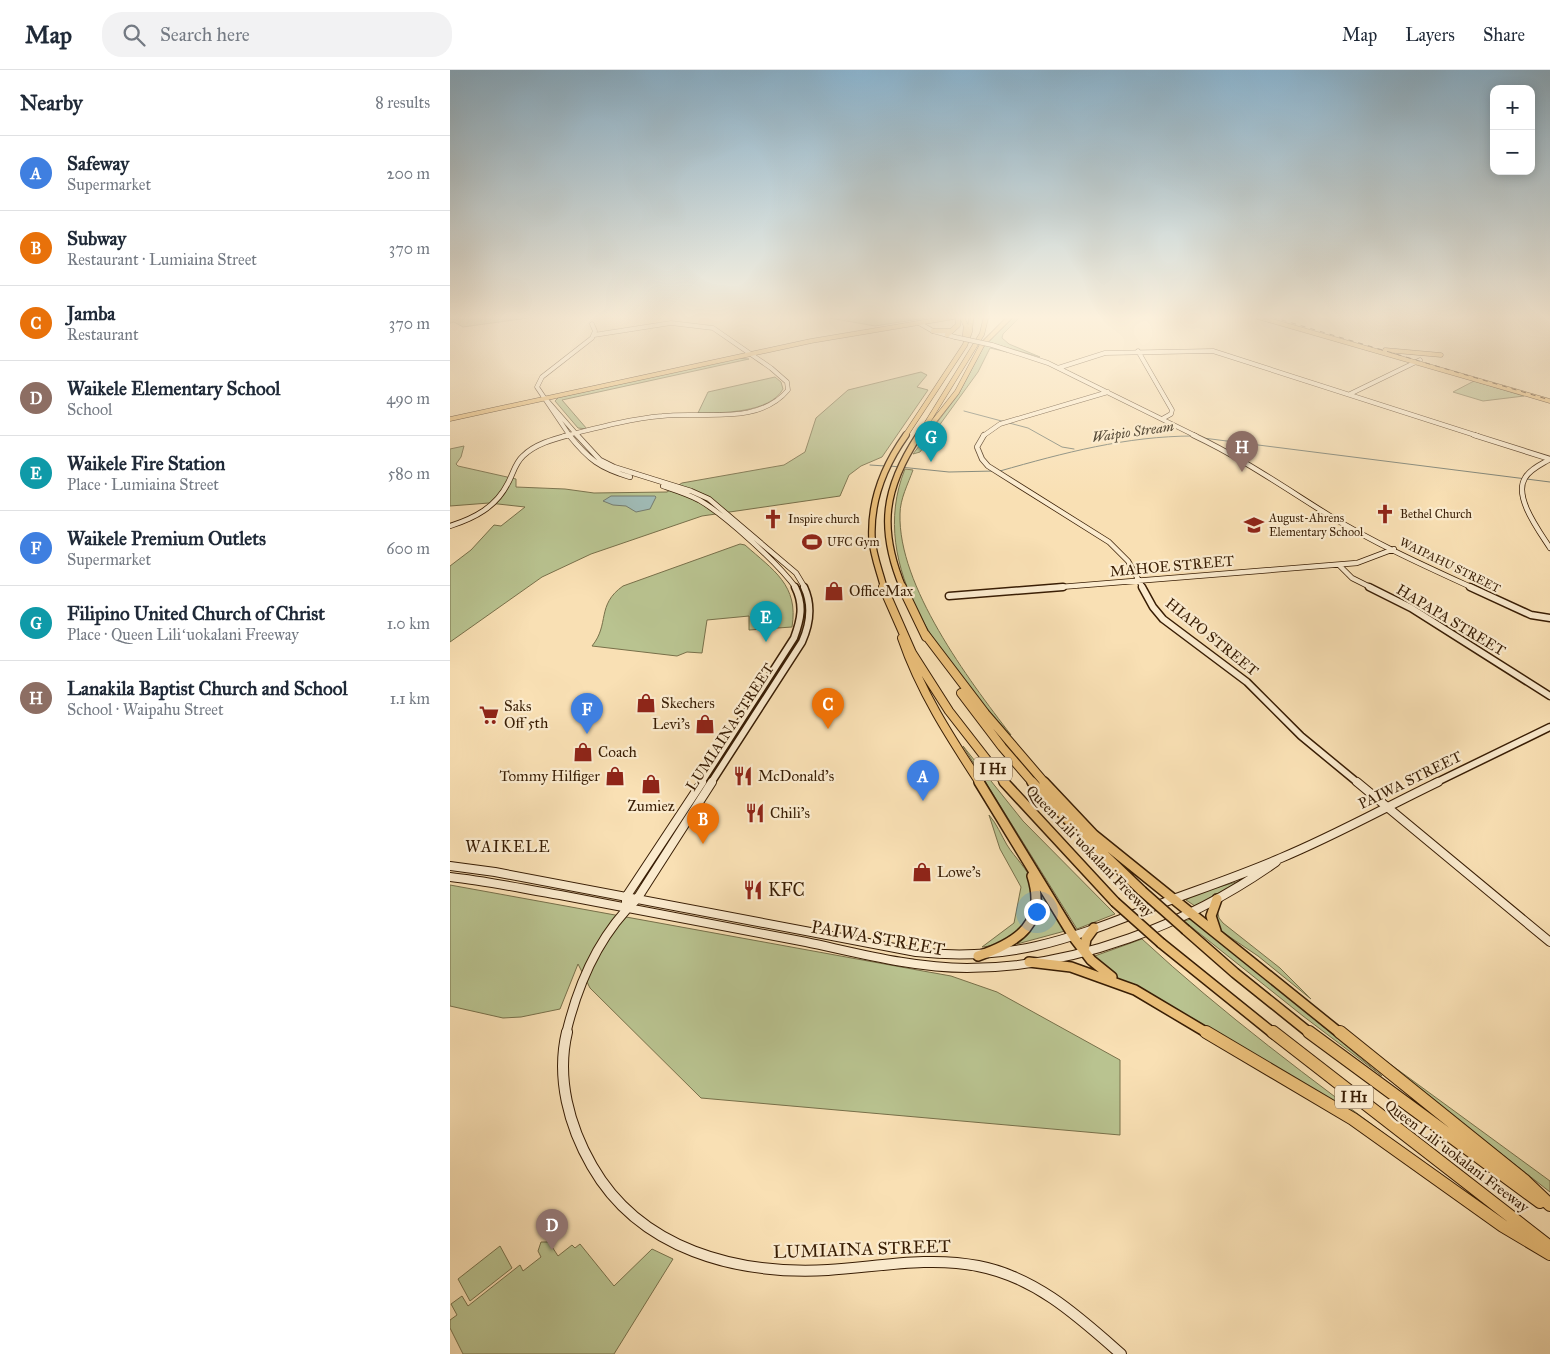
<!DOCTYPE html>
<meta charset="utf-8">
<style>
:root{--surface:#fff;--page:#f2f2f3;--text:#1f2937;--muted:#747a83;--line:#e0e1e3;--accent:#8f2418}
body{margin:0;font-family:"IM FELL Great Primer",serif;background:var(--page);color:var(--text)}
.controls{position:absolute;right:15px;top:15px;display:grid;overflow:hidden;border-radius:10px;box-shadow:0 2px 12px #0003}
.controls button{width:45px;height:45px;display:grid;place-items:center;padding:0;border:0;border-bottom:1px solid var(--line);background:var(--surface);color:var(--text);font:25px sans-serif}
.you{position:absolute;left:586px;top:841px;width:18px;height:18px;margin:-12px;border:4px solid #fff;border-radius:50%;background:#1a73e8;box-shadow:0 0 0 8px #1a73e833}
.badge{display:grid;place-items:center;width:32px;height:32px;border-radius:50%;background:var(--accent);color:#fff;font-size:16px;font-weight:700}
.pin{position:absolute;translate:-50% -41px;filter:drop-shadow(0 1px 2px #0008)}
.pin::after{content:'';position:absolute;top:26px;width:18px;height:15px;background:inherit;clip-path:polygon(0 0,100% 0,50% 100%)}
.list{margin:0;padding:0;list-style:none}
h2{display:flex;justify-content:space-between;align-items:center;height:65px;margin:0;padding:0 20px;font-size:21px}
h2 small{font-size:16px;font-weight:400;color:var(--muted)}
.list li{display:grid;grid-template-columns:32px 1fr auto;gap:15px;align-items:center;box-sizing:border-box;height:75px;padding:0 20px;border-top:1px solid var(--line)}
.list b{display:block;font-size:19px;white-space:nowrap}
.list p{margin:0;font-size:16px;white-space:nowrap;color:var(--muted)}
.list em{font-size:16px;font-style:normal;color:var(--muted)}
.icon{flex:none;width:28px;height:28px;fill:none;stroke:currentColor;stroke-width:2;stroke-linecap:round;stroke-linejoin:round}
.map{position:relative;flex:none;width:1100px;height:1284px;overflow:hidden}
header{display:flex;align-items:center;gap:30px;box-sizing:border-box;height:70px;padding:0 25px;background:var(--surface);border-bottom:1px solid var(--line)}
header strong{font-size:24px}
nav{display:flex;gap:28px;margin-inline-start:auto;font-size:18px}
.search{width:350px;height:45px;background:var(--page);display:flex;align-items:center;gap:12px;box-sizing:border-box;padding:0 18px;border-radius:20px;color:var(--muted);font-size:19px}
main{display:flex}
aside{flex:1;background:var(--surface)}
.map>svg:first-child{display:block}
.green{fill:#b9c390;stroke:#78704a}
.water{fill:#a0bbb6;stroke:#767c6f}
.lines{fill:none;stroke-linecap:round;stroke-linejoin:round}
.stream{stroke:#767c6f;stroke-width:1}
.secondary-far4-casing{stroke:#381d04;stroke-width:5}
.secondary-far3-casing{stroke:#381d04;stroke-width:6}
.secondary-far2-casing{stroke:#381d04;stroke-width:9}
.secondary-far1-casing{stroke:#381d04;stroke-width:10}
.secondary-casing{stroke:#381d04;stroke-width:12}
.primary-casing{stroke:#381d04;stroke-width:5}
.highway-far4-casing{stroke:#381d04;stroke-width:5.5}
.highway-far3-casing{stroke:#381d04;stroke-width:8}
.highway-far2-casing{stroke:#381d04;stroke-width:10}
.highway-far1-casing{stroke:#381d04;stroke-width:12}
.highway-casing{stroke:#381d04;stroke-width:14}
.secondary-far4{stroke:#fbebce;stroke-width:4}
.secondary-far3{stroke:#fbebce;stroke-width:4.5}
.secondary-far2{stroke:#fbebce;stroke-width:6}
.secondary-far1{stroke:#fbebce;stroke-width:8}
.secondary{stroke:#fbebce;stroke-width:10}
.primary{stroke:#ecc07a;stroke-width:4}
.highway-far4{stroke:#ecc07a;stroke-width:4.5}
.highway-far3{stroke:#ecc07a;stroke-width:5.5}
.highway-far2{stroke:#ecc07a;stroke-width:8}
.highway-far1{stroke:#ecc07a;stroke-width:9}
.highway{stroke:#ecc07a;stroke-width:12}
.rail{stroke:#381d04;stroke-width:1;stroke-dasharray:5 5;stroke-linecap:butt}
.secondary-bridge-casing{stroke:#381d04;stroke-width:5;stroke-linecap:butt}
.highway-bridge-casing{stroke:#381d04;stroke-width:12;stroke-linecap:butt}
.secondary-bridge{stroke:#fbebce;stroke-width:4}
.highway-bridge{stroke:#ecc07a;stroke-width:9}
.labels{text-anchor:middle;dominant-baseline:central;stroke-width:4.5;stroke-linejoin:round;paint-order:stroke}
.far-poi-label{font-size:12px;fill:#381d04;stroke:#fbebce;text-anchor:start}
.far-street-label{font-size:12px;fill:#381d04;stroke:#fbebce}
.far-water-label{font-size:14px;font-style:italic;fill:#574c39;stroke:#fbebce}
.shield{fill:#fbebce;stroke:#725b41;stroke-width:1}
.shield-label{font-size:14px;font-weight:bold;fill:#381d04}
.street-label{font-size:15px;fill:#381d04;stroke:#fbebce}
.poi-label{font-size:15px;fill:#381d04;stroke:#fbebce;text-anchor:start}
.neighbourhood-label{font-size:16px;letter-spacing:1px;fill:#381d04;stroke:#fbebce}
.near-poi-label{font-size:18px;fill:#381d04;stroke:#fbebce;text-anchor:start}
.near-street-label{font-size:18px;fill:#381d04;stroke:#fbebce}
</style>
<header>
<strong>Map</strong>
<div class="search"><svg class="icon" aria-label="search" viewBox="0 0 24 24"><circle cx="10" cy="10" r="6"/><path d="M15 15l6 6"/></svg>Search here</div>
<nav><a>Map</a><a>Layers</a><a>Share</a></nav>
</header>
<main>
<aside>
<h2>Nearby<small>8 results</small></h2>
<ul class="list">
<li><span class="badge" style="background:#3f7fe0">A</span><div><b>Safeway</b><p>Supermarket</p></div><em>200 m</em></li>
<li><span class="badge" style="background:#e8710a">B</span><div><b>Subway</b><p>Restaurant · Lumiaina Street</p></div><em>370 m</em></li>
<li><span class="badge" style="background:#e8710a">C</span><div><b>Jamba</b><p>Restaurant</p></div><em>370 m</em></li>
<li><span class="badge" style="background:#8d6e63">D</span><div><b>Waikele Elementary School</b><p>School</p></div><em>490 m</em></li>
<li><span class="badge" style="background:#0f9aa8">E</span><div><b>Waikele Fire Station</b><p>Place · Lumiaina Street</p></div><em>580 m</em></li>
<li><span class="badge" style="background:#3f7fe0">F</span><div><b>Waikele Premium Outlets</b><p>Supermarket</p></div><em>600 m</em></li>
<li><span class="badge" style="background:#0f9aa8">G</span><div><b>Filipino United Church of Christ</b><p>Place · Queen Liliʻuokalani Freeway</p></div><em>1.0 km</em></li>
<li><span class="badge" style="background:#8d6e63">H</span><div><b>Lanakila Baptist Church and School</b><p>School · Waipahu Street</p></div><em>1.1 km</em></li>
</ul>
</aside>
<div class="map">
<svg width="1100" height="1284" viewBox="0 0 1100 1284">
<rect width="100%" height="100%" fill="#f9e0b4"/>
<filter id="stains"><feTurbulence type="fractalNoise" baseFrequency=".004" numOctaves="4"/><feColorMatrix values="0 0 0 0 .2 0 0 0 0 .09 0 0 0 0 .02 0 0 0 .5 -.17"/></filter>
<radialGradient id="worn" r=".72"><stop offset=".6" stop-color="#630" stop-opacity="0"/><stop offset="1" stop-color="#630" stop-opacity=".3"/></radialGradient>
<path class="green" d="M0,247H85L13,257L4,252L0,253Z
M374,247H482L425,256Z
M564,247H570L553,264L552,268L559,274L590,287L537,272Z
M535,274L557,282L540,278L528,302L470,382L463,384L508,325Z
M287,288L299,289L112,330L137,359L128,358L105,331L109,327Z
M471,302L477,305L467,317L478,320L432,387L411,396L399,405L390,426L252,446L141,484L92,507L0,572V496L21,480L44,455L51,456L75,437L39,433L0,436V379L14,376L11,387L6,394L8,396L66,409V417L115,419L144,423L217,422L232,413L334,395L355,382L366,348L398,320Z
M325,307L331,312L333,319C320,343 272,343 248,343L258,322Z
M1024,311L1074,326L1033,331L1003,322Z
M455,399L463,400C458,414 450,429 450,444C448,516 518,609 561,665C497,597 415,498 455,399Z
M290,474L295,475C323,500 349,515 342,557L299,560V546L257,550L252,583L237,582L227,586L142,576C160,554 146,535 173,516Z
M513,676L573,751L665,844L627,859Z
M539,745C547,754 551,765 557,775C565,788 578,799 583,814C594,847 562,875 532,877L564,853L571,817L550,779Z
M793,810L745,836L736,830L745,824Z
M0,815L473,901L501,906L547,922L670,990V1065L251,1028L140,918L128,894L110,939L71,947L53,948L0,936Z
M593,827H595L615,861L567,874C581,861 589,847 593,827Z
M767,839L769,848L773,853L830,898L861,929L808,886L771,861L767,855Z
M744,848L932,1006L853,946L734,851Z
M692,869C773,944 862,1010 951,1076L950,1077L714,934L666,907L642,887Z
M888,956L1100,1111V1122Z
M91,1172H99L108,1186L122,1175L125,1178L130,1174L164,1216L202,1179L223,1189L164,1284H13L0,1258V1250L7,1245L1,1234L12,1226L18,1236L70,1195L73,1201L91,1187L88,1181Z
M50,1176L62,1198L20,1231L8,1209Z"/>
<path class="water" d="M161,426H205L206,427L200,439L186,442L176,436L163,435L153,431Z"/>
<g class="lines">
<path class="stream" d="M514,341L578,358L612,377L624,379
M753,368L1100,412
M420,395L435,396
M440,396L499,402L545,401
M550,401C613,383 677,366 743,366"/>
<defs>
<path id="secondary-far4" d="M469,253L483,261L505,267
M542,275L598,293L746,366
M688,281L722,340L721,344L712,349
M608,298L655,283L763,281L1028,366
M900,324L970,290
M93,326L128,366
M114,366C146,358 179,349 212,346C253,341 308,356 338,320L337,312L321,298L263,258L221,253L144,265
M120,366L87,317L92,307L142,268L145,261L142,254
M533,366L550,354L658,322"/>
<path id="secondary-far3" d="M119,365C139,390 150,398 180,407
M127,365L150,390L164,397L241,421L259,429L346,503L355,518
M534,365L527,377L532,389L538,396L659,472L678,491L693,518
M743,365C792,388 835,418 880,446C926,474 975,496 1023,518
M1024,365L1100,389
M1100,389C1092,394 1080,399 1075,408C1063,427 1090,462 1100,478
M213,416C225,420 238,424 249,430C275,445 328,493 346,518
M0,456C25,448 46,437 58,413C63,404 65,393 73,386C85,374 104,369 119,365
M889,495L902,508L922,518
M598,518L907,493L944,479"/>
<path id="secondary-far2" d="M692,517L703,537L713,549L797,612L851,666L908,713
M919,517L961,538L1100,626
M1020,517L1081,545L1100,548
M499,526L613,517
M251,713L344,568C351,549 354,535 345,517
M261,713L352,572C360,554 363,536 354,517
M985,713L1100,657"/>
<path id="secondary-far1" d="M907,712L1100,872
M0,796L45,802L466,882C568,893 626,866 718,831C756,817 794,804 831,788C884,766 936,737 988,712
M0,807C37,811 74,819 110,825C192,840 274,856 356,872C408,883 463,898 517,898C626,898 738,854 826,792
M176,838V827L252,712
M116,964C128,913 149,865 187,829L262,712"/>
<path id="secondary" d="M117,962C106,1008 119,1056 142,1096C190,1180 287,1205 378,1200C427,1197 479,1186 528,1196C586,1207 629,1247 671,1284"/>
<path id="primary" d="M808,247L1100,331
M935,280L991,285
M0,349L361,271L504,247"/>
<path id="highway-far4" d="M512,247L516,256L515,266
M483,261H500
M497,265L508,255V247
M481,355L507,322L532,275L560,247
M455,366L515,275L520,261L521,247
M469,366L532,264L536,247"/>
<path id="highway-far3" d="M434,518C430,502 423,485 422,469C420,430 434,396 456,365
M453,518C428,458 434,418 469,365"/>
<path id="highway-far2" d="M433,517L462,583L499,641L555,713
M452,517L476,567
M475,564L535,643L595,713
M452,568C470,621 500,667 530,713
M511,623L552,677L583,713"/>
<path id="highway-far1" d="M529,712L625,869L641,890L662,907
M554,712L665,832
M582,712L619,751L692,821
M594,712L644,765L891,964
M736,860L785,903L861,964
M766,861L761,846L767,829
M711,873L824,964
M634,881L636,869L644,858
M528,886C569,872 597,853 582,806
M579,892L621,897L685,920L759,964"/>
<path id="highway" d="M756,962L903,1049L1053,1156L1100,1184
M823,962L1100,1177
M859,962L1090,1132
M890,962L1075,1111L1100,1135"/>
</defs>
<use href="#secondary-far4" class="secondary-far4-casing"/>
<use href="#secondary-far3" class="secondary-far3-casing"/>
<use href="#secondary-far2" class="secondary-far2-casing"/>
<use href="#secondary-far1" class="secondary-far1-casing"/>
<use href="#secondary" class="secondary-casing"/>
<use href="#primary" class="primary-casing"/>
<use href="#highway-far4" class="highway-far4-casing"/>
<use href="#highway-far3" class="highway-far3-casing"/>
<use href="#highway-far2" class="highway-far2-casing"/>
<use href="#highway-far1" class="highway-far1-casing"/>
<use href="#highway" class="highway-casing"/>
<use href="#secondary-far4" class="secondary-far4"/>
<use href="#secondary-far3" class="secondary-far3"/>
<use href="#secondary-far2" class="secondary-far2"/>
<use href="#secondary-far1" class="secondary-far1"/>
<use href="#secondary" class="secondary"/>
<use href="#primary" class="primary"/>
<use href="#highway-far4" class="highway-far4"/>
<use href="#highway-far3" class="highway-far3"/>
<use href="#highway-far2" class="highway-far2"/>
<use href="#highway-far1" class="highway-far1"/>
<use href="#highway" class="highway"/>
<path class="rail" d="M822,247L1100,330"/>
<defs>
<path id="secondary-bridge" d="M505,267L542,275"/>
<path id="highway-bridge" d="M692,821L736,860
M665,832L711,873"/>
</defs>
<use href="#secondary-bridge" class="secondary-bridge-casing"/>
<use href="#highway-bridge" class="highway-bridge-casing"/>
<use href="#secondary-bridge" class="secondary-bridge"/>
<use href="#highway-bridge" class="highway-bridge"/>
</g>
<linearGradient id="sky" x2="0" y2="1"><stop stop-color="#8bb7d4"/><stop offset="0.58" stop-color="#fcf1dd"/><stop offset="1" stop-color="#fcf1dd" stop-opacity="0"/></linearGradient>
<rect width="1100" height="426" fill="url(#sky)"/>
<defs>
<symbol id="church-bare" viewBox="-9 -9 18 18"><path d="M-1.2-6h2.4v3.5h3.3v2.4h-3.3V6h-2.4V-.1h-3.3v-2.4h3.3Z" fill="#8f2418" stroke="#fbebce" stroke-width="2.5" paint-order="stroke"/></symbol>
<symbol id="school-bare" viewBox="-9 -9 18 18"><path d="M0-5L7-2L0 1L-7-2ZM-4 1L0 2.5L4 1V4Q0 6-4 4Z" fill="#8f2418" stroke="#fbebce" stroke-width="2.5" paint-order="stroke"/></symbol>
<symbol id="stadium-bare" viewBox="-9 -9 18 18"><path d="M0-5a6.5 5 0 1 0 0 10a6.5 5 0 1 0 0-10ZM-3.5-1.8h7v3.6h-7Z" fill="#8f2418" stroke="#fbebce" stroke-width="2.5" paint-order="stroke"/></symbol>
<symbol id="shop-bare" viewBox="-9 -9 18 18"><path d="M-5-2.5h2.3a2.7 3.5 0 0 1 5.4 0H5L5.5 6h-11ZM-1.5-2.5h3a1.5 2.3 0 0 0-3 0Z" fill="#8f2418" stroke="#fbebce" stroke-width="2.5" paint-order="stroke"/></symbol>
<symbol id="supermarket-bare" viewBox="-9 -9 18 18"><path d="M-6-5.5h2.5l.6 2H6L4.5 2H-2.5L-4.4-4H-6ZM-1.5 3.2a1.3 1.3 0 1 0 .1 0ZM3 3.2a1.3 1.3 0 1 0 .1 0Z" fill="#8f2418" stroke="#fbebce" stroke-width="2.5" paint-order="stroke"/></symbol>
<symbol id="restaurant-bare" viewBox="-9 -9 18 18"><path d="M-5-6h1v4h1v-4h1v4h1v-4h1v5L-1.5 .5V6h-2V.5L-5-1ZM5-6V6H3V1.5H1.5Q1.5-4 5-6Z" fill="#8f2418" stroke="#fbebce" stroke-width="2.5" paint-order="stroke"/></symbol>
</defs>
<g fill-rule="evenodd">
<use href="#church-bare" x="921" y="430" width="28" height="28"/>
<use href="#church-bare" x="309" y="435" width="28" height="28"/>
<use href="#school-bare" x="790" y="441" width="28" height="28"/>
<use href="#stadium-bare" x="348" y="458" width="28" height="28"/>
<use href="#shop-bare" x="370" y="507" width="28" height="28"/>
<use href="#shop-bare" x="182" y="619" width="28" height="28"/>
<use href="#supermarket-bare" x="25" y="631" width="28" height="28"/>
<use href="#shop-bare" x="241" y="640" width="28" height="28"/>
<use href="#shop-bare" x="119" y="668" width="28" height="28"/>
<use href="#shop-bare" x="151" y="692" width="28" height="28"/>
<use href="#restaurant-bare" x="279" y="692" width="28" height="28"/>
<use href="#shop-bare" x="187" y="700" width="28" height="28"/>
<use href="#restaurant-bare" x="291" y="729" width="28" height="28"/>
<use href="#shop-bare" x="458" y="788" width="28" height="28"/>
<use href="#restaurant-bare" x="289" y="806" width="28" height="28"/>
</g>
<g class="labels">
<g class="far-poi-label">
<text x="950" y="444">Bethel Church</text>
<text x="819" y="448">August-Ahrens<tspan x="819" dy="14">Elementary School</tspan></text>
<text x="338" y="449">Inspire church</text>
<text x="377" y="472">UFC Gym</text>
</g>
<g class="far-street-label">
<text transform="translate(1000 495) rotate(26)">WAIPAHU STREET</text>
</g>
<g class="far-water-label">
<text transform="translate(683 362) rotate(-8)">Waipio Stream</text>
</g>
<g class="shield">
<rect x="524" y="687.5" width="38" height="23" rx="4"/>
<rect x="885" y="1015.5" width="38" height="23" rx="4"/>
</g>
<g class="shield-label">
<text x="543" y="699">I H1</text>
<text x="904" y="1027">I H1</text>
</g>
<g class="street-label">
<text transform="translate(722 496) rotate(-5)">MAHOE STREET</text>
<text transform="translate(1001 550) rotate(31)">HAPAPA STREET</text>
<text transform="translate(762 567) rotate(39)">HIAPO STREET</text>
<text transform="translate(280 657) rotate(-57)">LUMIAINA STREET</text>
<text transform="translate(960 710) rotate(-26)">PAIWA STREET</text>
<text transform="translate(640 781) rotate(46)">Queen Liliʻuokalani Freeway</text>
<text transform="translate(1007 1086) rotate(37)">Queen Liliʻuokalani Freeway</text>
</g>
<g class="poi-label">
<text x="399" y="521">OfficeMax</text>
<text x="211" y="633">Skechers</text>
<text x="54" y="636">Saks<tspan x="54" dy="17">Off 5th</tspan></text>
<text x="240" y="654" text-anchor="end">Levi's</text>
<text x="148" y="682">Coach</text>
<text x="150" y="706" text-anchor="end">Tommy Hilfiger</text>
<text x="308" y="706">McDonald's</text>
<text x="201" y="736" text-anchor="middle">Zumiez</text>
<text x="320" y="743">Chili's</text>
<text x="487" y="802">Lowe's</text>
</g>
<g class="neighbourhood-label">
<text x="58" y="776">WAIKELE</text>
</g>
<g class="near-poi-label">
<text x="318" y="820">KFC</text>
</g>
<g class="near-street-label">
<text transform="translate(428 868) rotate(10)">PAIWA STREET</text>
<text transform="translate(412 1179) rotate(-2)">LUMIAINA STREET</text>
</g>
</g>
<rect width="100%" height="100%" filter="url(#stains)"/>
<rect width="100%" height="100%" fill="url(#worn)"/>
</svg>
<div class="controls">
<button>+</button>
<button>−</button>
</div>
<div class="you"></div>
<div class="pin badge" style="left:473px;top:731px;background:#3f7fe0">A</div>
<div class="pin badge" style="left:253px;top:774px;background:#e8710a">B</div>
<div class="pin badge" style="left:378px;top:659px;background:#e8710a">C</div>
<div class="pin badge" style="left:102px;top:1180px;background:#8d6e63">D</div>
<div class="pin badge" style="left:316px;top:572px;background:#0f9aa8">E</div>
<div class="pin badge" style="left:137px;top:664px;background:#3f7fe0">F</div>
<div class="pin badge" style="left:481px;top:392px;background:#0f9aa8">G</div>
<div class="pin badge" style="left:792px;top:402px;background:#8d6e63">H</div>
</div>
</main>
